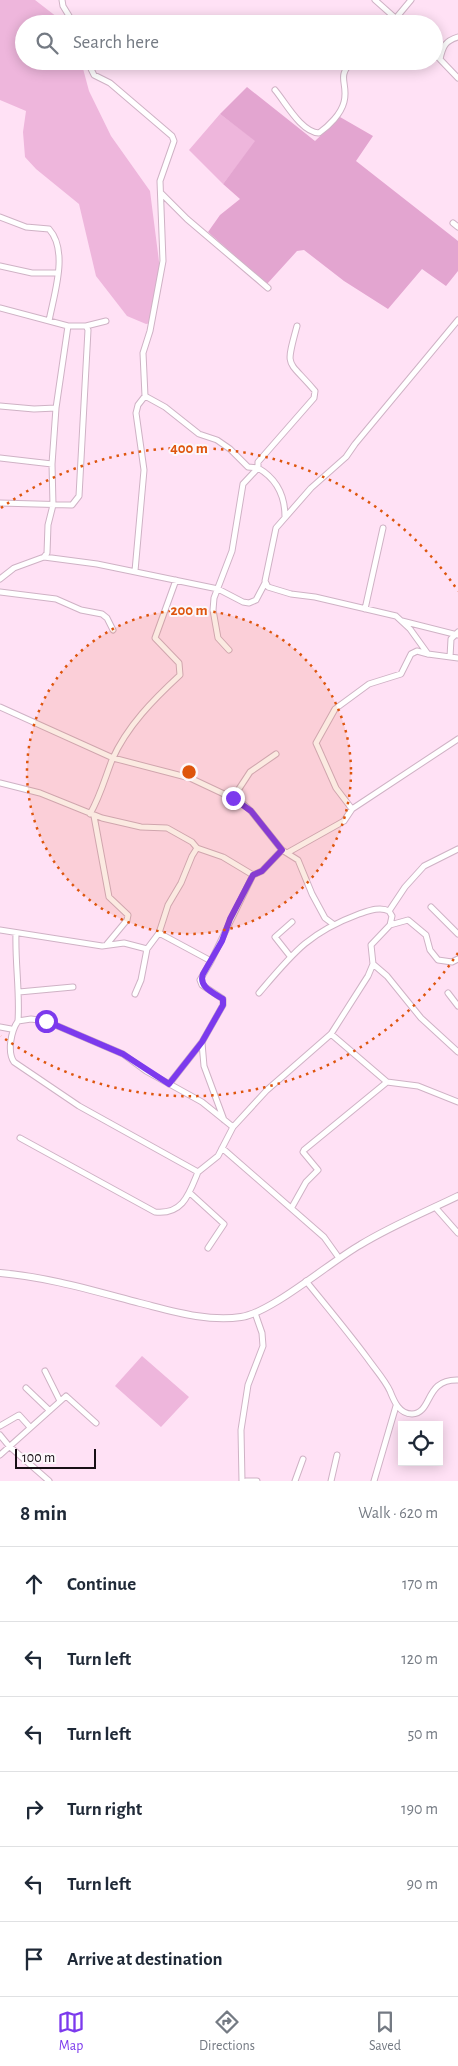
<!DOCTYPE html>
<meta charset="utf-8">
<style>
:root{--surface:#fff;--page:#f2f2f3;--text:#1f2937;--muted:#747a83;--line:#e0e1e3;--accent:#7c3aed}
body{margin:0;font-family:"Alegreya Sans",sans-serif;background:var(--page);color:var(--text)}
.controls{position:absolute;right:15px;bottom:15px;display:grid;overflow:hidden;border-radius:0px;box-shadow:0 2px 12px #0003}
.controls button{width:45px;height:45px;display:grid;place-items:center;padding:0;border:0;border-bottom:1px solid var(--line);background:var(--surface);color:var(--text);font:25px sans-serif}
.scale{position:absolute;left:15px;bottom:12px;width:81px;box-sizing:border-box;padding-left:5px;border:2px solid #180f15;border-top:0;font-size:14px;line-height:18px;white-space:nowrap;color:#180f15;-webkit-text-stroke:4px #fdf7fb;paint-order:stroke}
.stop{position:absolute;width:15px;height:15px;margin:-11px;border:4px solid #7c3aed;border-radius:50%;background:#fff}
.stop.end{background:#7c3aed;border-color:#fff;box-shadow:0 1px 5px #0008}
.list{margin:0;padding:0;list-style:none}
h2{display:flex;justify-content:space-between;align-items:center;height:65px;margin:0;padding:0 20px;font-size:21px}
h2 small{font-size:16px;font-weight:400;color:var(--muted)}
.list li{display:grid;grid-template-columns:32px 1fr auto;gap:15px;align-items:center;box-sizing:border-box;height:75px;padding:0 20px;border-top:1px solid var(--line)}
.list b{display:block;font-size:19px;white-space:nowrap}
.list em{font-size:16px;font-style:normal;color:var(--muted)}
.icon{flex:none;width:28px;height:28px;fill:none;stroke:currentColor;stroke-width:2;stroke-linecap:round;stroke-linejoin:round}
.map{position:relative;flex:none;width:458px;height:1481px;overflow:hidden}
.search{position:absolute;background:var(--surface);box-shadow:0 2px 12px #0003;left:15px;right:15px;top:15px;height:55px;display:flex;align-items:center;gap:12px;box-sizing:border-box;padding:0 18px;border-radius:28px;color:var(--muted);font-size:19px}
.sheet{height:515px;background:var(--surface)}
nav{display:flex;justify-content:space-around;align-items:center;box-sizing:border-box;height:70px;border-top:1px solid var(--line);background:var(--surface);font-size:14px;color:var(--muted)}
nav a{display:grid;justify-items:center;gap:2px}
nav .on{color:var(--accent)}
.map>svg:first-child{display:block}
.green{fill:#eeb6dc}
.forest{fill:#e3a5d0}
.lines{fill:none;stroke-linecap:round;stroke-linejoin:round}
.minor-casing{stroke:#cfb2c5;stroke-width:7}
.tertiary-casing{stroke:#cfb2c5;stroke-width:8}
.minor{stroke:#fff;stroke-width:5}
.tertiary{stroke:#fff;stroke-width:6}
.route{stroke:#7c3aed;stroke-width:6}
.ring{fill:none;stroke:#de550c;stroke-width:2.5;stroke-dasharray:2.5 5}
.centre{fill:#de550c;stroke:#fdf7fb;stroke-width:2.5}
.ring-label{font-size:15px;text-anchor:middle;font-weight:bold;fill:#de550c;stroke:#fdf7fb;stroke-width:4;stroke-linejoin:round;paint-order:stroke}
</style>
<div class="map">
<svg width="458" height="1481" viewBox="0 0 458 1481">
<rect width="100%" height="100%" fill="#ffe1f5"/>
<path class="green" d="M0,0H35L66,24H24V61H81L89,91L111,136L150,191L161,277L152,323L146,324L127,316L96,276L79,204L36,169L25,157L23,132L26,111L0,100Z
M220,114L256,141L223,184L189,150Z
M142,1356L189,1397L161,1427L115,1386Z"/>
<path class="forest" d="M247,87L315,141L340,117L373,136L356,161L458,241V271L446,286L422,269L388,309L344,281L304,250L297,251L267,284L208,232L220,215L240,199L223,184L255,141L220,114Z"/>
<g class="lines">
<defs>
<path id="minor" d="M62,0L63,6L74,24
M375,0L402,24
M391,24L411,0
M434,53L458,78
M440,59C443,46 445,41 458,37
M87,61L94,75L110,83L172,136L174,141L160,181L163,261L150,331L143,353L145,396L165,407L199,434L217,440L230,449L248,467L258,468L243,484L232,551L214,598L213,610L218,638L229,650
M275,90C286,103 301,132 319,133C329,126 341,114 344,102C349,83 335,77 353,61
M161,193L187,219L268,288
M0,217L26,227L49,229C69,251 54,294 49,321
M453,223L458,227
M0,266L32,273H58
M0,308L68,326
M86,326L106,321
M0,406L34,409L56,408
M0,458L52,464
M0,503L72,505L79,496L88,330L86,326H68L56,408L52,464L53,505L48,525L47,553L44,557L14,568L0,579
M285,517C285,495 277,479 258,468V462L314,398L315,391C287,358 285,370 297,326
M44,557L97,564L218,589L243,602L249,603L256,600L265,583
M135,571L144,470L136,413L138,405L145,396
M0,592L56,599L81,610L102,614L107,618L113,630
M365,609L383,528
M402,621L458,635
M428,654L410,629L396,616L315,597L291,594L268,587L265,581L276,528L311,488L346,457L355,444L458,320
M450,657L451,639L458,632
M0,707L113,758L190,778L241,802L251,811L282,850L298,860L312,894L325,918L333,924
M0,783L40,793L102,818L141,827L167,828L192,842L197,848L192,856L181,883L168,905L159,933L147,949L124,943L102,946L0,930
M233,798L250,772L276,754
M352,809L336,788L316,743L335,709L369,684L401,674L411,654L417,651L428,654L458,658
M90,814C100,797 105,778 112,760C127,726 154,699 180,675L179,663L155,638L176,580
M94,816L109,897L128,915L127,920L107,944
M197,848L223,857L253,875L262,871L282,850
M287,853L344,821L352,809L458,739
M431,907L458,934
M389,911L405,887L424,866L458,849
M16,933C15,963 20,992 18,1021
M159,933L211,961L200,980L202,985L223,999V1005L202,1042L169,1084
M290,956L275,937L292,922
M211,961L253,875
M373,964L387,976L421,1018L458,1052
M19,992L73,987
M259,993C293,953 308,933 359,914C368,911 380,906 389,911L392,916L390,925
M448,993L458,1006
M135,994L141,980L147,949
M0,1027L11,1029
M331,1034L387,1082L418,1086L458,1102
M202,1043L204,1066L224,1120
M233,1127L202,1102L146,1071L123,1054L46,1021L31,1019L18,1021C11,1031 7,1052 14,1062L79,1106L198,1172L218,1156L233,1127L267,1090L331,1034L368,976L373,964L371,945L390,925L408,920L426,935L430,950L438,960L452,962L458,959
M20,1138L155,1212C183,1215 189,1194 198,1172
M222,1148L324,1237L339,1258
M190,1193L224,1224L208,1248
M292,1207L306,1182L318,1170L303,1152L304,1150L387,1082
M435,1207L458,1233
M306,1281C327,1307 348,1332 368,1359C375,1369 385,1380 390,1391C394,1401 399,1414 412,1414C433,1413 424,1379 458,1380
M45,1371L60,1401
M26,1388L49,1410
M0,1426L19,1415L29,1426
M0,1435L9,1446L49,1481
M0,1455L66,1396L96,1423
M242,1481L241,1430L248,1385L263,1346L262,1333L255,1313
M246,1481H257
M295,1481L303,1459
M331,1481L337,1455
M374,1481L396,1406"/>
<path id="tertiary" d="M0,1273C48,1277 94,1291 140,1303C172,1311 207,1322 241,1317C271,1313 330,1262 360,1245C391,1226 425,1212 458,1196"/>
</defs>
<use href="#minor" class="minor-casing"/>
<use href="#tertiary" class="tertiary-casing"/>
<use href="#minor" class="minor"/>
<use href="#tertiary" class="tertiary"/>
</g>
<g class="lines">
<path class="route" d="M46,1021L123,1054L169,1084L202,1042L223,1005V999C214,993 198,987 203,974L222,941L230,919L253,875L262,871L282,850L251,811L233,798"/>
</g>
<circle cx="189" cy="772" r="162" fill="#de550c" fill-opacity=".12"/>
<g class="ring">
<circle cx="189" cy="772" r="162"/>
<path d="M458 953A324 324 0 0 1 1 1036M1 508A324 324 0 0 1 458 591"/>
</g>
<circle cx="189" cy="772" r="8" class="centre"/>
<g class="ring-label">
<text x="189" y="453">400 m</text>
<text x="189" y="615">200 m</text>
</g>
</svg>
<div class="controls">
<button><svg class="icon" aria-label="locate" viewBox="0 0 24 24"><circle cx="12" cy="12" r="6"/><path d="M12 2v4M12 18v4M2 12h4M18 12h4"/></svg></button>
</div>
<div class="scale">100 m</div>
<div class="stop" style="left:46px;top:1021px"></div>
<div class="stop end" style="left:233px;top:798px"></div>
<div class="search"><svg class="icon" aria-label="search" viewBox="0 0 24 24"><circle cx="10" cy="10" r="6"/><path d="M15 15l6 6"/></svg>Search here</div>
</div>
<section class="sheet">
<h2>8 min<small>Walk · 620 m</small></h2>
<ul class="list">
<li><svg class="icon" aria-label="ahead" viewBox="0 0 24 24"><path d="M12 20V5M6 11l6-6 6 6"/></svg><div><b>Continue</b></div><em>170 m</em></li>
<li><svg class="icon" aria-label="left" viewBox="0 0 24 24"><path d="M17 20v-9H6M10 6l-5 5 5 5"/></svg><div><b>Turn left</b></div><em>120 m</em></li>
<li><svg class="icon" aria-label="left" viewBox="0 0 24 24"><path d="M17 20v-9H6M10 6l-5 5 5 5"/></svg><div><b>Turn left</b></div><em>50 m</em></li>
<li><svg class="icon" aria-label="right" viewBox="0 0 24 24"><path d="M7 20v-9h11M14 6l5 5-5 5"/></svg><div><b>Turn right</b></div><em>190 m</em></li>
<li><svg class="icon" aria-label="left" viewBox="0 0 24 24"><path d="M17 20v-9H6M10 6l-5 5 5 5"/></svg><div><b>Turn left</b></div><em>90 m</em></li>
<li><svg class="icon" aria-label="arrive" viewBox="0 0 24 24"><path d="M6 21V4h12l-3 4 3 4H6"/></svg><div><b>Arrive at destination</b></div></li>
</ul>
</section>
<nav>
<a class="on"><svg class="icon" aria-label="map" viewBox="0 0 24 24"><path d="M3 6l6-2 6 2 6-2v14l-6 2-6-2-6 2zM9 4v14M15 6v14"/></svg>Map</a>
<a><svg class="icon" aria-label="directions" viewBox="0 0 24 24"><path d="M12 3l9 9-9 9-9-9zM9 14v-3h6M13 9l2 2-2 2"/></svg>Directions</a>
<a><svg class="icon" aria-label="saved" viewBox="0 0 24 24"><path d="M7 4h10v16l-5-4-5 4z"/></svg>Saved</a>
</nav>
